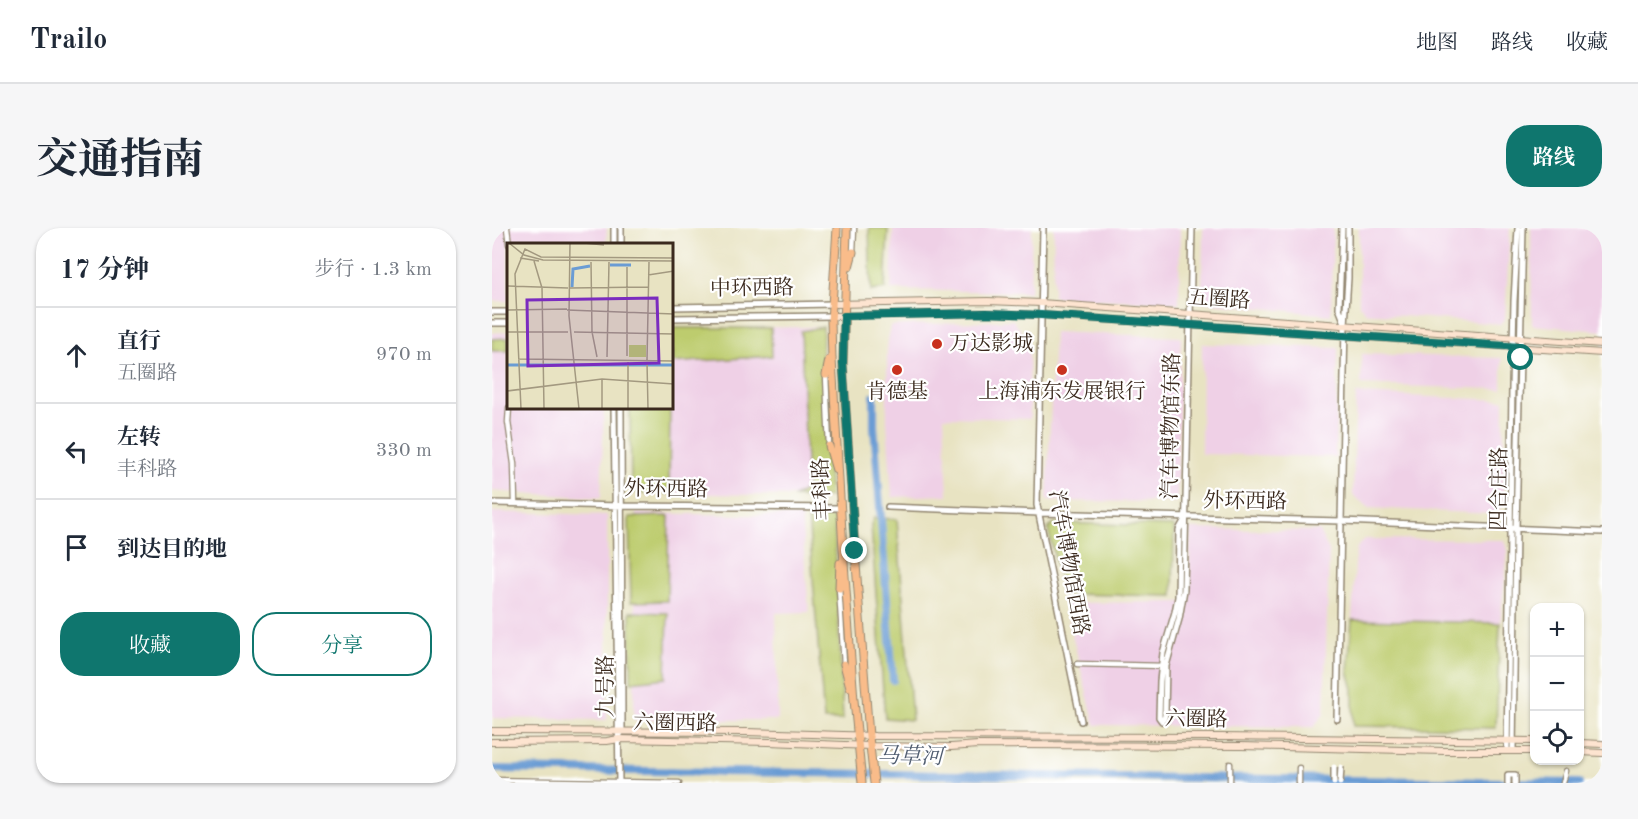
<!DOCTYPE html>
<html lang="zh">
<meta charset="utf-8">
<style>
:root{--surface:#fff;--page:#f6f6f7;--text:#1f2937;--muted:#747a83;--line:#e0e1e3;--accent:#0f766e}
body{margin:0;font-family:"Old Standard TT","Noto Serif SC",serif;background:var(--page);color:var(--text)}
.controls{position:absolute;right:18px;bottom:18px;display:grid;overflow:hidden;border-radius:12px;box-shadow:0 2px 4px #0004}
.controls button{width:54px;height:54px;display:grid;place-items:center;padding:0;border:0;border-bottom:2px solid var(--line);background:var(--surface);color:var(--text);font:30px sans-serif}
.stop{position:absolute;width:18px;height:18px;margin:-14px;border:4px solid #0f766e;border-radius:50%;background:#fff}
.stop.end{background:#0f766e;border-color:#fff;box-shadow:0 2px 6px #0008}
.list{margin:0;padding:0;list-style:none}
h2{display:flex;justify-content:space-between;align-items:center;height:78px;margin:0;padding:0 24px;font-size:26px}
h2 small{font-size:20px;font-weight:400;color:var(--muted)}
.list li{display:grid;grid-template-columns:39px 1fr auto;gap:18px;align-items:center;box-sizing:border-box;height:96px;padding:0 24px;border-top:2px solid var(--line)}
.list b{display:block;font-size:22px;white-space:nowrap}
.list p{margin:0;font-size:20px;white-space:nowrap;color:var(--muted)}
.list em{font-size:20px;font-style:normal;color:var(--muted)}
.actions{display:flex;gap:12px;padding:18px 24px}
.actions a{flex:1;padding:14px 0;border:2px solid var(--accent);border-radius:24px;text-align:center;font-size:21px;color:var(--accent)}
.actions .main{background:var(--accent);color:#fff}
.icon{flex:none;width:33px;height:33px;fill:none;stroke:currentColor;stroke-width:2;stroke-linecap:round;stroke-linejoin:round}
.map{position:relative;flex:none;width:1110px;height:555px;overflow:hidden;border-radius:24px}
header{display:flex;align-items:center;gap:36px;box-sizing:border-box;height:84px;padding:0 30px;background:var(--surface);border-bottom:2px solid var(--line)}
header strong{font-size:28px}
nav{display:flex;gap:33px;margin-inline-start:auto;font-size:21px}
.intro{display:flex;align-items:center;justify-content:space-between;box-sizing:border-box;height:144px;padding:0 36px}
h1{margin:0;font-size:42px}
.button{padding:15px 27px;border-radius:24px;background:var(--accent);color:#fff;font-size:21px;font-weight:700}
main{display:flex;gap:36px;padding:0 36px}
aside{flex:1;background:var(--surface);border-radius:24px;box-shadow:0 2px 4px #0004}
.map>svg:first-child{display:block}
.built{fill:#efd0e6}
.green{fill:#bdcc6e;stroke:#7c7b46;stroke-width:1.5}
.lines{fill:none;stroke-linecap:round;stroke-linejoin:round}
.river{stroke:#6a9cd4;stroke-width:8}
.minor-casing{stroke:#928670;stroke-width:7}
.tertiary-casing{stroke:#928670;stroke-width:8}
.secondary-casing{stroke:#928670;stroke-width:8}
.primary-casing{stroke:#928670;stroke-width:9}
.minor{stroke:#fff;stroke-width:4.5}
.tertiary{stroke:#fff;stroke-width:5}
.secondary{stroke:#fde4d0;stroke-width:6}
.primary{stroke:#f9bc8a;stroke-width:7}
.tertiary-bridge-casing{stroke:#928670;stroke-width:8;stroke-linecap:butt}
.tertiary-bridge{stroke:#fff;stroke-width:5}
.route{stroke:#0f766e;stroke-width:8}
.poi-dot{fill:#c8321e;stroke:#fff;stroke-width:2}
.labels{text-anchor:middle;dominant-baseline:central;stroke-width:4.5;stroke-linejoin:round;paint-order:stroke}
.street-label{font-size:21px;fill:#3b2a1e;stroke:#fff}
.poi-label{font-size:21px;fill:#3b2a1e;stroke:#fff}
.water-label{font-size:22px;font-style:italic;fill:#505d70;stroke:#fff}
.inset-river{fill:none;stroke:#6a9cd4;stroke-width:3}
.inset-road{fill:none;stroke:#a39980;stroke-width:1.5}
.view{fill:#7b2cbf;fill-opacity:0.15;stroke:#7b2cbf;stroke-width:3}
.inset-edge{fill:none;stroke:#3b2a1e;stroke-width:3}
</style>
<header>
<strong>Trailo</strong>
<nav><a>地图</a><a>路线</a><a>收藏</a></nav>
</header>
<div class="intro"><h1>交通指南</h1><a class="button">路线</a></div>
<main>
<aside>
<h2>17 分钟<small>步行 · 1.3 km</small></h2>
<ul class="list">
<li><svg class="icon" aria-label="ahead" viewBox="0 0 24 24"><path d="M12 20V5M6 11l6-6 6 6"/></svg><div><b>直行</b><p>五圈路</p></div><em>970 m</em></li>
<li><svg class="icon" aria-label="left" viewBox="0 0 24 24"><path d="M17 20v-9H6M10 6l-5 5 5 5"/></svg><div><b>左转</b><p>丰科路</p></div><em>330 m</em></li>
<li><svg class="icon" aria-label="arrive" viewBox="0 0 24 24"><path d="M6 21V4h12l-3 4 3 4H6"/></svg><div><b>到达目的地</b></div></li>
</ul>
<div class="actions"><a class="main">收藏</a><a>分享</a></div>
</aside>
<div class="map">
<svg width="1110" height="555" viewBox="0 0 1110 555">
<rect width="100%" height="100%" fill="#fff"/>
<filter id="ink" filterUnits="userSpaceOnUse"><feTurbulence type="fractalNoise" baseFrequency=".0167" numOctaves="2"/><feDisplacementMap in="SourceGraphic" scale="12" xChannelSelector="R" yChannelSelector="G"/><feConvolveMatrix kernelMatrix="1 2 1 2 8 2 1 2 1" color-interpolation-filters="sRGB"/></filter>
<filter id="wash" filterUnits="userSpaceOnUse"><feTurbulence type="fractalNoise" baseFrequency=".008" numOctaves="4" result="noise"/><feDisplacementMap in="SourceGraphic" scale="24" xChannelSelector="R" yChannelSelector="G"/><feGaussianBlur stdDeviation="1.35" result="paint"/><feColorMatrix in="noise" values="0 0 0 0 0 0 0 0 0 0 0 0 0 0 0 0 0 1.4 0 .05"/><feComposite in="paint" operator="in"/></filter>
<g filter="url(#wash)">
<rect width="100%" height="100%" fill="#e8e3c2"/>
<path class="built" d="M0,0H115L114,16H16V73H0Z
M401,0H540L538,64L399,62Z
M562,0H688L687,75L561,69Z
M711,0H841L839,87L710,74Z
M867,0H1018L1013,91L1008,96L875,85L867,77Z
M1039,0H1110V103L1040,97Z
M521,92L537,114L538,191L452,189L456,267L400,269L395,194V122L398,98Z
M331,99L338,269L139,264L138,180H180V100Z
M16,104V180H112L109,270L0,263V105Z
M562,104L689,109L685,274L555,273Z
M710,116L846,120L843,229L709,226Z
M870,126L1010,130V161L869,157Z
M864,166L1012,172L1011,278L1002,286L876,280L861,267Z
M0,284L115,287V492L0,490Z
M144,285L309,288L317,384L284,385L286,492H142Z
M698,301L827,303L837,322L832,485L822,499L603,497L572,375L697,374Z
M872,311L1011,312L1016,322L1008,395L860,392L864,321Z"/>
<path class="green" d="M377,0H396L393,61L379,63Z
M331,99L330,150L338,269H302L315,261L309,103Z
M180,100H279L280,128L180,135Z
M16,110V123H0V111Z
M138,180H178L177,265L139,264Z
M316,287L342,290L351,492H332Z
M177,288L175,373L139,374L137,289Z
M382,290L405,291L420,492L393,490L379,297Z
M562,295L682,298L681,368L571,366L556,301Z
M138,384L176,385L174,450L139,454Z
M860,392L1008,395L1004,500L861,498V461L856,443Z"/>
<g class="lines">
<path class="river" d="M382,168V198L401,452
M0,541L1087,555"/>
</g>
</g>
<g filter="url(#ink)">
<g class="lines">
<defs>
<path id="minor" d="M15,0L17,16
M361,24L362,0
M334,147L337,218
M17,180L16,194L22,236L23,275
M347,360L352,436
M585,436L673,438
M0,552L187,555
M738,555V536
M807,555V540
M1071,555L1074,543"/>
<path id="tertiary" d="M551,0L545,277L589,493
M850,0L847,80L853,95
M122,16V0
M129,16V0
M180,79L341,76
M0,84H16
M180,90L340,88
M0,95H16
M122,180L127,555
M0,275L130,278L348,280
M396,279L547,285L850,293L1110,304
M845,491L853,97L856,50V0
M670,493L672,491L673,487L674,438L687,391L692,362L700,0
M670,493L667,489L668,453L671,425L683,384L686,369L687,302L692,293
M128,507L130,503L129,180
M1015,523L1020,159L1022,73L1026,0
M1021,523L1024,301L1031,0
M1016,555V547H1023V555"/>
<path id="secondary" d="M341,76L496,73L549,75L1110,116
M340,88L495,85L549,87L1110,125
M0,503L254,504L383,508L728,509L1042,513
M0,514L115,513L127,511L277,514L378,518L459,519L486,517L749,518L952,523H1042
M1088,515L1110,516
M1088,524L1110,525"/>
<path id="primary" d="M345,0L339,93L340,131L351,321L362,472L370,555
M355,0L351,136L363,323L377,508L382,555
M357,39L361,24
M334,147L337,132
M337,218L344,242
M347,360L348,335
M352,436L358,459"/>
</defs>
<use href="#minor" class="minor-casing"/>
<use href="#tertiary" class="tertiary-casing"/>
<use href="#secondary" class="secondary-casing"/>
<use href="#primary" class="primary-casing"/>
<use href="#minor" class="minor"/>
<use href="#tertiary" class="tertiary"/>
<use href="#secondary" class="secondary"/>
<use href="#primary" class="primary"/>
<defs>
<path id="tertiary-bridge" d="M842,555V539
M848,555L849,539"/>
</defs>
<use href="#tertiary-bridge" class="tertiary-bridge-casing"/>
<use href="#tertiary-bridge" class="tertiary-bridge"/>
</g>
</g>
<g class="lines" filter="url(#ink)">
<path class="route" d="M363,323L351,135L352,88L495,85L549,87L1029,119V130"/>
</g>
<g class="poi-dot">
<circle cx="445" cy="116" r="6"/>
<circle cx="405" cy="142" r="6"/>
<circle cx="570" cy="142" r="6"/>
</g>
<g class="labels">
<g class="street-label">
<text transform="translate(260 61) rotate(-1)">中环西路</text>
<text transform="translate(727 72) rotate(4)">五圈路</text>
<text transform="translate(680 198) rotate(-89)">汽车博物馆东路</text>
<text transform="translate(331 261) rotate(-93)">丰科路</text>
<text transform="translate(1008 261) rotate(-89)">四合庄路</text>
<text transform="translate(174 262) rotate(1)">外环西路</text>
<text transform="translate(753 274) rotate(1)">外环西路</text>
<text transform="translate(576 335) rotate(80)">汽车博物馆西路</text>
<text transform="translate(114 458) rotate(-90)">九号路</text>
<text transform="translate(704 492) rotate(1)">六圈路</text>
<text transform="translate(183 496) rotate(1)">六圈西路</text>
</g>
<g class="poi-label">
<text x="457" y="116" text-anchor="start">万达影城</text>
<text x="405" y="164">肯德基</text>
<text x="570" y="164">上海浦东发展银行</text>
</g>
<g class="water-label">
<text transform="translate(418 529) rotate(1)">马草河</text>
</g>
</g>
<g transform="translate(15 15)">
<rect width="166" height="166" fill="#e8e3c2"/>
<path d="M122,102H139V114H122Z" fill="#bdcc6e"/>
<path class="inset-river" d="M103,22H124M65,44L66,26L83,23M0,122H167"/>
<path class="inset-road" d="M2,0L17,12L36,17L167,18M63,0L62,73L72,166M77,0L97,2M13,15L32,18M27,18L35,45M84,19L85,89L90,114M141,32L167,28M0,43L61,45M35,44L37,166M63,45L141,44M0,67L60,66M60,67L167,71M0,89H61M67,89L167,91M120,113V24M100,114L102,19M11,116L167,118M140,117L142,19M121,119V166M140,119L141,166M95,136V166M0,148L95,136L167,141M14,166L8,31L18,6L34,14L167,15"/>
<path class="view" d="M150,55L152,120L21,123L20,57Z"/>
<rect width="166" height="166" class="inset-edge"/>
</g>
</svg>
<div class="controls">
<button>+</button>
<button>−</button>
<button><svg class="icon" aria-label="locate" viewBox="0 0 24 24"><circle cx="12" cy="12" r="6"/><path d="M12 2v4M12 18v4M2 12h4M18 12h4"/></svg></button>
</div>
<div class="stop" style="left:1029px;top:130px"></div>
<div class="stop end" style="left:363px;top:323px"></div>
</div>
</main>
